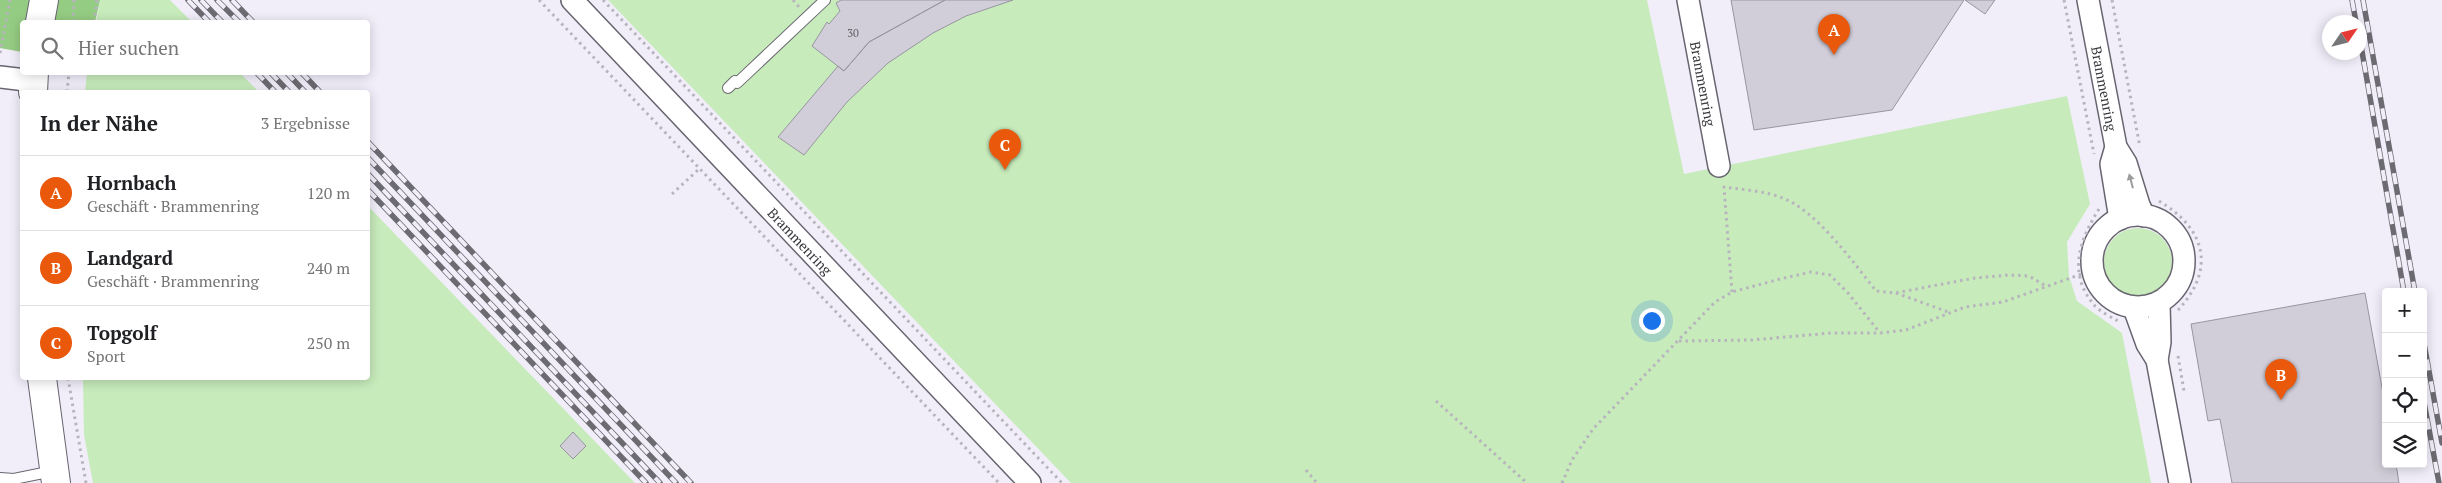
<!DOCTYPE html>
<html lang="de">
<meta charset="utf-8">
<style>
:root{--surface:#fff;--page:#f2f2f2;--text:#202124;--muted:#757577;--line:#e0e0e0;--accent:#ea580c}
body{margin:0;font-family:"PT Serif",serif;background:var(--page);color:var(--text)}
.controls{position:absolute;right:15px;bottom:15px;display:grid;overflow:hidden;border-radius:5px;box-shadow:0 2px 12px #0003}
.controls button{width:45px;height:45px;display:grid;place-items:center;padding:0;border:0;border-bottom:1px solid var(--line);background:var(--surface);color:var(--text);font:25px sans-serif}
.compass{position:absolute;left:2322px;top:15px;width:45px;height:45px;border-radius:50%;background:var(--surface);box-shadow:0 2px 12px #0003;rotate:55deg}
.you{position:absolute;left:1651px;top:320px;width:18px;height:18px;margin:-12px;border:4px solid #fff;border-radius:50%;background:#1a73e8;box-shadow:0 0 0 8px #1a73e833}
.badge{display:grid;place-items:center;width:32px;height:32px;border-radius:50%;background:var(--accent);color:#fff;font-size:16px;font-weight:700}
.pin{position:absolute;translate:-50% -41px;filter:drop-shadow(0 1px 2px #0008)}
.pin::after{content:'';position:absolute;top:26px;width:18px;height:15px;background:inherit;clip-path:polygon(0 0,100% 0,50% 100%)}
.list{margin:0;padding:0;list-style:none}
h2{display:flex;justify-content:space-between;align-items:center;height:65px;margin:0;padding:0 20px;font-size:21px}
h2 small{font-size:16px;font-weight:400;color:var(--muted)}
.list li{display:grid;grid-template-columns:32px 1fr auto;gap:15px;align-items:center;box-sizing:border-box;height:75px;padding:0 20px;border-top:1px solid var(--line)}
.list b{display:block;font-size:19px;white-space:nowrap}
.list p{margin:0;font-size:16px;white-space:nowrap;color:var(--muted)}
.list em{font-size:16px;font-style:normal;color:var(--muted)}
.icon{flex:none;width:28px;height:28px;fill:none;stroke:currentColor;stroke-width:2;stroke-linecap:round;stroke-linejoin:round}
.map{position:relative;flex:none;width:2442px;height:483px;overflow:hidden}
.search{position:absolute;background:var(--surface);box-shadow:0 2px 12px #0003;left:20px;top:20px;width:350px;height:55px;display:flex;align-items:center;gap:12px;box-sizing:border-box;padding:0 18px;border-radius:5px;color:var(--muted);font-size:19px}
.panel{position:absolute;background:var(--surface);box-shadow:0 2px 12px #0003;left:20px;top:90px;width:350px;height:290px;border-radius:5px}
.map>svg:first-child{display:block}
.green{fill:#c7ebbb}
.forest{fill:#95cc83}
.building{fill:#d1ceda;stroke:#9895a0}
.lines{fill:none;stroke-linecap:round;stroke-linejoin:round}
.service-casing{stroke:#686570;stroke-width:12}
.minor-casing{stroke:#686570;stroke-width:24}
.primary-casing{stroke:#686570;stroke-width:30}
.path{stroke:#b7b4be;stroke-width:3;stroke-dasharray:2.5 4;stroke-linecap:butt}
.service{stroke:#fff;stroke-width:10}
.minor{stroke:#fff;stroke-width:21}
.primary{stroke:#fff;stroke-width:28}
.rail-casing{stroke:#6d6b72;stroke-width:5.5}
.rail{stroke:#f1eefa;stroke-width:4;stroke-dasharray:11;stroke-linecap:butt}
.oneway{fill:#9c9b9e}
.labels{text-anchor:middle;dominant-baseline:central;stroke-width:5;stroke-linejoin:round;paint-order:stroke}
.number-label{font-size:11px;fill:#5f5d64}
.street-label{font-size:14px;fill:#39373c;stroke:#f1eefa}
</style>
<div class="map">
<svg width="2442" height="483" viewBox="0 0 2442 483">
<rect width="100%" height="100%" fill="#f1eefa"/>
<path class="green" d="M100,0H170L192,22H96Z
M608,0H1647L1684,174L2067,96L2090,204L2067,242L2069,276L2077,301L2122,333L2151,483H1071Z
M87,72L240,73L259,92H85Z
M368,206L635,483H93L84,435L83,378H368Z
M2104 262a34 34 0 1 1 68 0a34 34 0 1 1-68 0Z"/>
<path class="forest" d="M0,0H100L95,22H22V52L0,48Z"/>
<path class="building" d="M841,0H945L869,42L844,71L812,46L827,22L829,24L840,11L836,3Z
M945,0H1013L966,16L933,33L888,63L847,102L804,155L778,137L838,66L844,71L869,42Z
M1731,0H1964L1892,110L1754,130Z
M1965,0H1995L1985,14Z
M2365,293L2386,410V464H2396L2399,483H2232L2220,419L2208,421L2191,324Z
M573,432L586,446L573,459L560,446Z"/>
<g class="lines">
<defs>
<path id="service" d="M728,88L735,81L737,83L825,0
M0,478L14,479L53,471"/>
<g id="minor">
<path id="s1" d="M572,0L1030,483"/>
<path id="s2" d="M1688,0L1719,166"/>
<path id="s3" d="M2088,0L2116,147L2126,163L2139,205L2144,216"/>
<path d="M0,77L34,81"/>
<path d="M2116,147L2111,164L2120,219"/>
<circle cx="2138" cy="261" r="46"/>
<path d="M2134,308L2147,344L2157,360L2180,483"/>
<path d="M2157,360L2160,342L2159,304"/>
</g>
<path id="primary" d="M40,22L44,0
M33,92L34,72
M42,378L56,483"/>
</defs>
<use href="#service" class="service-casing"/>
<use href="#minor" class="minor-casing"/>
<use href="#primary" class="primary-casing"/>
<path class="path" d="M539,0L999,483
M603,0L1062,483
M793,0L799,7
M2064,0L2094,154
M2112,0L2140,147
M73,22L74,0
M94,22L97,0
M0,53L10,0
M67,92L69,72
M672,194L699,169
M2159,201C2206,229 2216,269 2178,310
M2099,209C2079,241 2067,274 2095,306C2101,312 2111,317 2118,321
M1732,292L1724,187C1744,190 1767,191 1785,199C1818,213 1854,263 1876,291L1895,293L1975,278L2009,275L2029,276L2046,286
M1896,293L1951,313
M1679,341L1752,340L1831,333H1880L1906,330L1965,307L2003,302L2093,270
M2178,356L2184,391
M68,378L86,483
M1436,401L1527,483
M1306,470L1317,483
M1562,483L1572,460L1593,429L1715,302L1732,292L1780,279L1811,272L1830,275L1848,293L1880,333"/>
<use href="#service" class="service"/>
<use href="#minor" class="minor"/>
<use href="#primary" class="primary"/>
<defs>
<path id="rail" d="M188,0L209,22
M201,0L222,22
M217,0L239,22
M232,0L253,22
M2352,0L2356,22
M2363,0L2415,292
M2360,40L2404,292
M256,72L275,92
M270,72L289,92
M286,72L305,92
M301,72L320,92
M368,142L691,483
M368,158L676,483
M368,174L660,483
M368,190L646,483
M2423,338L2442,443
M2423,397L2439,483"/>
</defs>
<use href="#rail" class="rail-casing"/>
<use href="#rail" class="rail"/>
</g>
<defs><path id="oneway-solid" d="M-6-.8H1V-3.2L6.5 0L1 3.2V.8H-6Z" transform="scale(1.25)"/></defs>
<use class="oneway" href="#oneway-solid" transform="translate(2131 181) rotate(-105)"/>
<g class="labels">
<g class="number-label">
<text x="853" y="33">30</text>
</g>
<g class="street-label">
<text stroke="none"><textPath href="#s2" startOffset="85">Brammenring</textPath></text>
<text stroke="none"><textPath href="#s3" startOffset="90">Brammenring</textPath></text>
<text stroke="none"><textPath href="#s1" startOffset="332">Brammenring</textPath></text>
</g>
</g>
</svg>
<div class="controls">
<button>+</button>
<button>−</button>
<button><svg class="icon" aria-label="locate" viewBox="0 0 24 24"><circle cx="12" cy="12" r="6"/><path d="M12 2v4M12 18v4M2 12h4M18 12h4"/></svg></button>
<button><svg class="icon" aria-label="layers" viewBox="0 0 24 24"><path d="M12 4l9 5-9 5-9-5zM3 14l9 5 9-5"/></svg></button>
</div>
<svg class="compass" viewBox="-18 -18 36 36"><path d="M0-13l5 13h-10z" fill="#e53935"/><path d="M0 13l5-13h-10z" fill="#757577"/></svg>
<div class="you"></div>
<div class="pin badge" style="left:1834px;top:55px">A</div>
<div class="pin badge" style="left:2281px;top:400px">B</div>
<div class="pin badge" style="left:1005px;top:170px">C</div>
<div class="search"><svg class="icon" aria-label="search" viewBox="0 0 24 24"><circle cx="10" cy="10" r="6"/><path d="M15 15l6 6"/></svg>Hier suchen</div>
<section class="panel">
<h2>In der Nähe<small>3 Ergebnisse</small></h2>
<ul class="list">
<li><span class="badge">A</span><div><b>Hornbach</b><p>Geschäft · Brammenring</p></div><em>120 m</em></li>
<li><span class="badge">B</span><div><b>Landgard</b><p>Geschäft · Brammenring</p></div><em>240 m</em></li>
<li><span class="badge">C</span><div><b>Topgolf</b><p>Sport</p></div><em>250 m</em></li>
</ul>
</section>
</div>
